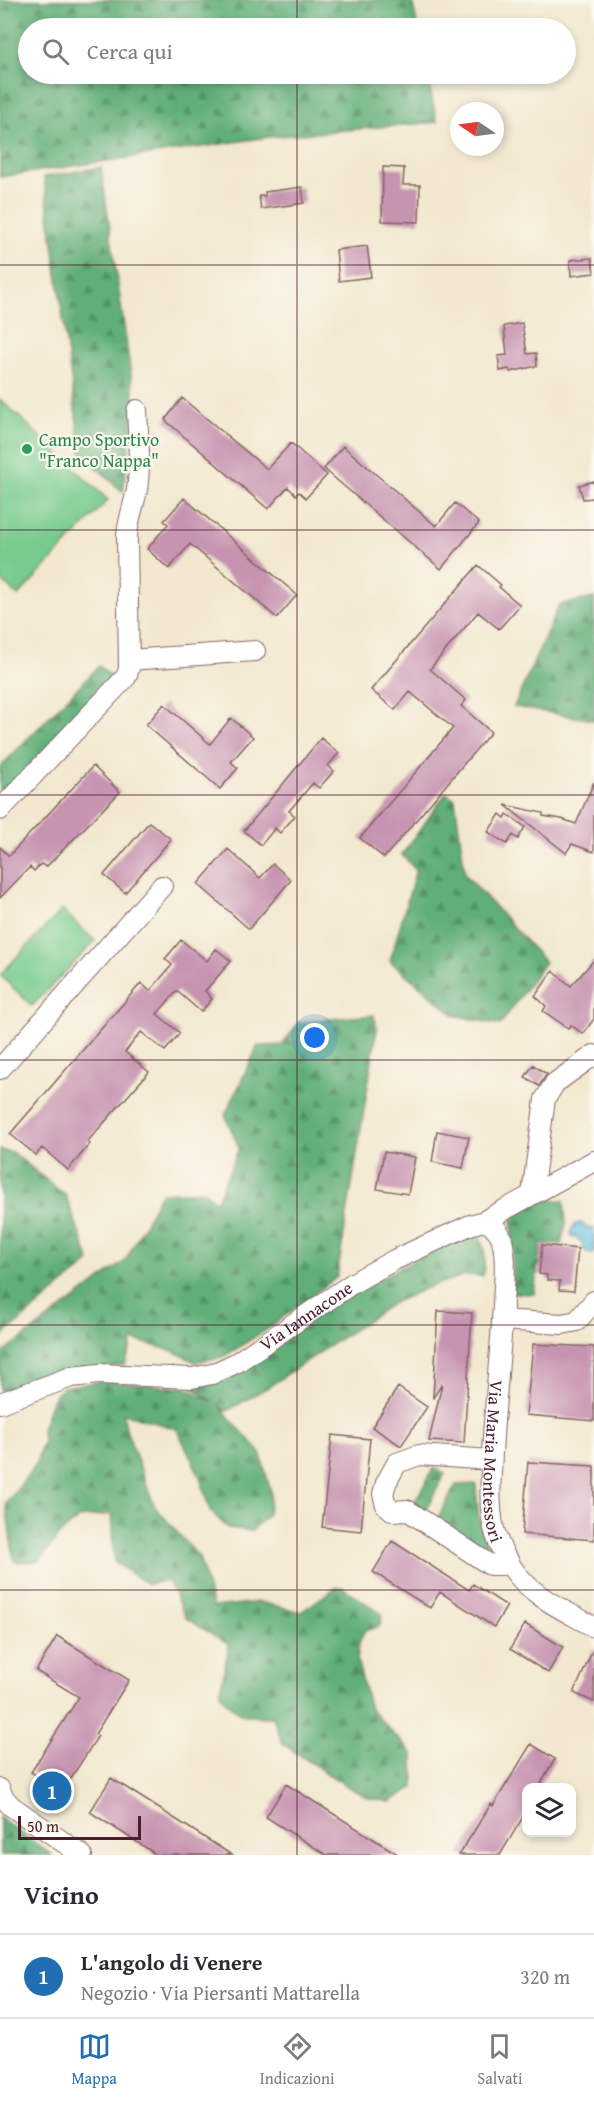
<!DOCTYPE html>
<html lang="it">
<meta charset="utf-8">
<style>
:root{--surface:#fff;--page:#f7f7f7;--text:#2b2b33;--muted:#7c7c81;--line:#e1e1e2;--accent:#1f6fb2}
body{margin:0;font-family:"Gentium Book Plus",serif;background:var(--page);color:var(--text)}
.controls{position:absolute;right:18px;bottom:18px;display:grid;overflow:hidden;border-radius:12px;box-shadow:0 3px 9px #0003}
.controls button{width:54px;height:54px;display:grid;place-items:center;padding:0;border:0;border-bottom:2px solid var(--line);background:var(--surface);color:var(--text);font:30px sans-serif}
.compass{position:absolute;left:450px;top:102px;width:54px;height:54px;border-radius:50%;background:var(--surface);box-shadow:0 3px 9px #0003;rotate:283deg}
.scale{position:absolute;left:18px;bottom:15px;width:123px;box-sizing:border-box;padding-left:6px;border:3px solid #4a1f2b;border-top:0;font-size:16px;line-height:21px;white-space:nowrap;color:#4a1f2b;-webkit-text-stroke:4px #fbf7ec;paint-order:stroke}
.you{position:absolute;left:315px;top:1038px;width:21px;height:21px;margin:-15px;border:4px solid #fff;border-radius:50%;background:#1a73e8;box-shadow:0 0 0 9px #1a73e833}
.badge{display:grid;place-items:center;width:39px;height:39px;border-radius:50%;background:var(--accent);color:#fff;font-size:20px;font-weight:700}
.pin{position:absolute;translate:-50% -50%;border:3px solid #fff;box-shadow:0 2px 6px #0006}
.list{margin:0;padding:0;list-style:none}
h2{display:flex;justify-content:space-between;align-items:center;height:78px;margin:0;padding:0 24px;font-size:26px}
h2 small{font-size:20px;font-weight:400;color:var(--muted)}
.list li{display:grid;grid-template-columns:39px 1fr auto;gap:18px;align-items:center;box-sizing:border-box;height:84px;padding:0 24px;border-top:2px solid var(--line)}
.list b{display:block;font-size:22px;white-space:nowrap}
.list p{margin:0;font-size:20px;white-space:nowrap;color:var(--muted)}
.list em{font-size:20px;font-style:normal;color:var(--muted)}
.icon{flex:none;width:33px;height:33px;fill:none;stroke:currentColor;stroke-width:2;stroke-linecap:round;stroke-linejoin:round}
.map{position:relative;flex:none;width:594px;height:1855px;overflow:hidden}
.search{position:absolute;background:var(--surface);box-shadow:0 3px 9px #0003;left:18px;right:18px;top:18px;height:66px;display:flex;align-items:center;gap:15px;box-sizing:border-box;padding:0 21px;border-radius:33px;color:var(--muted);font-size:22px}
.sheet{height:162px;background:var(--surface)}
nav{display:flex;justify-content:space-around;align-items:center;box-sizing:border-box;height:84px;border-top:2px solid var(--line);background:var(--surface);font-size:16px;color:var(--muted)}
nav a{display:grid;justify-items:center;gap:3px}
nav .on{color:var(--accent)}
.map>svg:first-child{display:block}
.forest{fill:url(#forest-firs);stroke:#556752;stroke-width:1.5}
.pitch{fill:#76cb8e;stroke:#60755c;stroke-width:1.5}
.water{fill:url(#water-ripples);stroke:#587188;stroke-width:1.5}
.building{fill:#c693b0}
.lines{fill:none;stroke-linecap:round;stroke-linejoin:round}
.street-casing{stroke:#856564;stroke-width:22}
.street{stroke:#fff;stroke-width:20}
.grid{fill:none;stroke:#4a1f2b;stroke-width:1.5;stroke-opacity:0.55}
.leisure-dot{fill:#2e9e5b;stroke:#fbf7ec;stroke-width:2}
.labels{text-anchor:middle;dominant-baseline:central;stroke-width:4.5;stroke-linejoin:round;paint-order:stroke}
.leisure-label{font-size:18px;fill:#27864d;stroke:#fbf7ec;text-anchor:start}
.street-label{font-size:18px;fill:#4a1f2b;stroke:#fbf7ec}
</style>
<div class="map">
<svg width="594" height="1855" viewBox="0 0 594 1855">
<defs>
<pattern id="forest-firs" width="22" height="20" patternUnits="userSpaceOnUse" patternTransform="scale(1.5)"><rect width="22" height="20" fill="#60af79"/><path d="M5 1l3.5 6h-7zM16 11l3.5 6h-7z" fill="#518e63"/></pattern>
<pattern id="water-ripples" width="26" height="14" patternUnits="userSpaceOnUse" patternTransform="scale(1.5)"><rect width="26" height="14" fill="#67c3e5"/><path d="M2 4q2-2 4 0t4 0M15 11q2-2 4 0t4 0" fill="none" stroke="#5ba7c5"/></pattern>
</defs>
<rect width="100%" height="100%" fill="#fbf7ec"/>
<filter id="ink" filterUnits="userSpaceOnUse"><feTurbulence type="fractalNoise" baseFrequency=".0167" numOctaves="2"/><feDisplacementMap in="SourceGraphic" scale="12" xChannelSelector="R" yChannelSelector="G"/><feConvolveMatrix kernelMatrix="1 2 1 2 8 2 1 2 1" color-interpolation-filters="sRGB"/></filter>
<filter id="wash" filterUnits="userSpaceOnUse"><feTurbulence type="fractalNoise" baseFrequency=".008" numOctaves="4" result="noise"/><feDisplacementMap in="SourceGraphic" scale="24" xChannelSelector="R" yChannelSelector="G"/><feGaussianBlur stdDeviation="1.35" result="paint"/><feColorMatrix in="noise" values="0 0 0 0 0 0 0 0 0 0 0 0 0 0 0 0 0 1.4 0 .05"/><feComposite in="paint" operator="in"/></filter>
<g filter="url(#wash)">
<rect width="100%" height="100%" fill="#f2e8cf"/>
<path class="forest" d="M0,0H412L418,28H28V74H427L437,122L268,137L0,177Z
M101,167L135,403L123,492L81,453L44,177Z
M594,598V720L514,707L559,605Z
M99,666L115,680L0,797V767Z
M446,793L455,799L465,874L545,962L500,1025L454,1015L390,961L416,870L402,855Z
M374,1015L377,1029L337,1277L266,1330L223,1357L195,1362L173,1351L133,1340L125,1365L47,1377L7,1390L0,1391V1355L125,1261L161,1193L204,1191L216,1202L239,1148L225,1115L258,1046L282,1045L299,1022Z
M0,1150L12,1152L66,1196L90,1262L0,1338Z
M534,1200H564L566,1224L561,1244L541,1243L534,1294L512,1293V1218L516,1208Z
M467,1233L477,1234C487,1245 485,1262 483,1276L465,1275L429,1287L395,1302L268,1387L227,1411L219,1406L260,1452L271,1492L268,1514L252,1531L228,1528L210,1511L200,1477L177,1429L123,1413L127,1432L155,1507L199,1557L213,1607L260,1602L301,1612L335,1588L342,1587L382,1614L380,1626L364,1631L359,1643L357,1660L370,1709L413,1754L414,1787L390,1802L369,1798L348,1787L283,1744L273,1717C245,1717 237,1716 220,1694L229,1645L186,1618L168,1581L148,1584L114,1562L111,1514L79,1518L60,1534L40,1561L14,1562L6,1504L36,1464L43,1442L42,1429L52,1400L63,1387L105,1381L186,1388L213,1402L190,1385L304,1317Z
M434,1468L445,1474L424,1513L412,1506Z
M476,1484C477,1506 479,1525 487,1545L479,1552L434,1524L456,1485Z
M0,1818L52,1855H0Z"/>
<path class="pitch" d="M0,399L108,500L18,596L0,579Z
M62,910L95,941L32,1006L0,975Z"/>
<path class="water" d="M581,1223L592,1230L594,1228V1250L592,1254L583,1250L582,1242L572,1236L571,1231L574,1225Z"/>
<g id="blocks">
<path class="building" d="M383,167L404,168L403,185H420L419,222L382,221Z
M302,187L304,203L261,209L259,196H265V192Z
M367,246L371,277L339,281L336,250Z
M592,258L594,273L571,276L570,260Z
M522,323L527,354L536,353L537,366L510,372L509,369L500,371L498,356L507,355L504,326Z
M182,398L267,469L291,443L327,475L306,498L299,492L296,495L288,487L268,509L165,420Z
M343,446L436,526L455,503L479,523L441,569L324,469Z
M594,481V498L583,499L579,485Z
M184,498L297,595L277,618L190,544L169,569L147,549L168,524L164,521Z
M478,565L501,585L499,587L520,605L499,629L478,612L430,669L466,700L461,706L491,732L384,858L360,838L453,728L410,692L395,710L371,690Z
M164,704L210,744L231,718L253,737L231,762L238,768L220,789L146,725Z
M321,738L339,753L328,766L334,771L319,788L313,783L289,811L295,816L280,833L275,828L261,845L244,831Z
M93,766L120,792L46,867L41,864L34,871L30,867L0,898V847L9,856Z
M594,782V852L572,844L566,853L505,805L543,813V816L562,819L576,824Z
M500,814L505,818L507,814L525,827L518,839L513,835L507,844L488,832Z
M149,822L171,839L125,893L104,875Z
M228,849L260,878L273,864L291,880L249,929L198,884Z
M181,940L207,961L216,949L231,961L205,991L212,999L201,1012L177,991L157,1014L180,1033L165,1051L141,1032L125,1052L149,1072L87,1142L90,1144L68,1170L42,1148L36,1155L10,1134L141,983L150,991L172,965L165,959Z
M594,960V1019L583,1034L571,1025L568,1028L543,1011L546,1006L535,996L553,971L571,986Z
M533,1065L547,1074L539,1086L525,1077Z
M437,1131L469,1137L463,1168L432,1162Z
M384,1152L415,1157L408,1194L377,1189Z
M542,1245L578,1249L574,1291L559,1290L560,1281L547,1280V1275L539,1274Z
M438,1311L472,1313L464,1443L429,1441L442,1384L433,1398Z
M533,1344L594,1347V1421L526,1415Z
M398,1387L427,1407L401,1446L372,1427Z
M332,1435L370,1439L361,1531L322,1527Z
M528,1462L594,1466V1540L522,1534Z
M392,1541L469,1590L473,1584L507,1606L494,1627L440,1592L430,1608L373,1572Z
M525,1624L563,1647L548,1673L510,1649Z
M57,1636L129,1680L95,1734L98,1736L62,1792L31,1772L79,1697L36,1671Z
M594,1647V1702L574,1693Z
M531,1744L555,1759L538,1788H526V1812L500,1855H459L491,1804L493,1806Z
M111,1778L232,1855H157L90,1812Z
M286,1784L399,1855H326L266,1817Z"/>
</g>
</g>
<g filter="url(#ink)">
<use href="#blocks" fill-opacity="0" stroke="#856564" stroke-width="1.5"/>
<g class="lines">
<defs>
<g id="street">
<path d="M129,660L255,651"/>
<path d="M0,810L126,677L129,669L127,536C128,520 134,505 137,490C141,464 138,436 137,410"/>
<path d="M0,1069L162,886"/>
<path d="M532,1194L545,1099L555,1083L594,1055"/>
<path id="s1" d="M484,1221C493,1225 500,1230 502,1240C507,1260 504,1283 503,1304C501,1348 496,1392 493,1436C492,1460 489,1485 491,1509C492,1530 501,1552 513,1569C532,1597 566,1611 594,1627"/>
<path d="M502,1320L562,1324L577,1321L594,1301"/>
<path id="s2" d="M0,1403L71,1377L99,1374L192,1378L212,1374L236,1363L353,1283L394,1260L470,1225L484,1221L594,1161"/>
<path d="M491,1460L419,1455L397,1463L386,1483L383,1494L386,1505L393,1511L407,1510L490,1565H501L508,1560"/>
<path d="M0,1789L3,1797L11,1806L82,1855"/>
</g>
</defs>
<use href="#street" class="street-casing"/>
<use href="#street" class="street"/>
</g>
</g>
<path class="grid" d="M297,0V28M297,74V1855M0,265H594M0,530H594M0,795H594M0,1060H594M0,1325H594M0,1590H594"/>
<circle class="leisure-dot" cx="27" cy="449" r="6"/>
<g class="labels">
<g class="leisure-label">
<text x="39" y="439">Campo Sportivo<tspan x="39" dy="21">"Franco Nappa"</tspan></text>
</g>
<g class="street-label">
<text stroke="none"><textPath href="#s2" startOffset="328">Via Iannacone</textPath></text>
<text stroke="none"><textPath href="#s1" startOffset="249">Via Maria Montessori</textPath></text>
</g>
</g>
</svg>
<div class="controls">
<button><svg class="icon" aria-label="layers" viewBox="0 0 24 24"><path d="M12 4l9 5-9 5-9-5zM3 14l9 5 9-5"/></svg></button>
</div>
<svg class="compass" viewBox="-18 -18 36 36"><path d="M0-13l5 13h-10z" fill="#e53935"/><path d="M0 13l5-13h-10z" fill="#7c7c81"/></svg>
<div class="scale">50 m</div>
<div class="you"></div>
<div class="pin badge" style="left:52px;top:1791px">1</div>
<div class="search"><svg class="icon" aria-label="search" viewBox="0 0 24 24"><circle cx="10" cy="10" r="6"/><path d="M15 15l6 6"/></svg>Cerca qui</div>
</div>
<section class="sheet">
<h2>Vicino<small></small></h2>
<ul class="list">
<li><span class="badge">1</span><div><b>L'angolo di Venere</b><p>Negozio · Via Piersanti Mattarella</p></div><em>320 m</em></li>
</ul>
</section>
<nav>
<a class="on"><svg class="icon" aria-label="map" viewBox="0 0 24 24"><path d="M3 6l6-2 6 2 6-2v14l-6 2-6-2-6 2zM9 4v14M15 6v14"/></svg>Mappa</a>
<a><svg class="icon" aria-label="directions" viewBox="0 0 24 24"><path d="M12 3l9 9-9 9-9-9zM9 14v-3h6M13 9l2 2-2 2"/></svg>Indicazioni</a>
<a><svg class="icon" aria-label="saved" viewBox="0 0 24 24"><path d="M7 4h10v16l-5-4-5 4z"/></svg>Salvati</a>
</nav>
